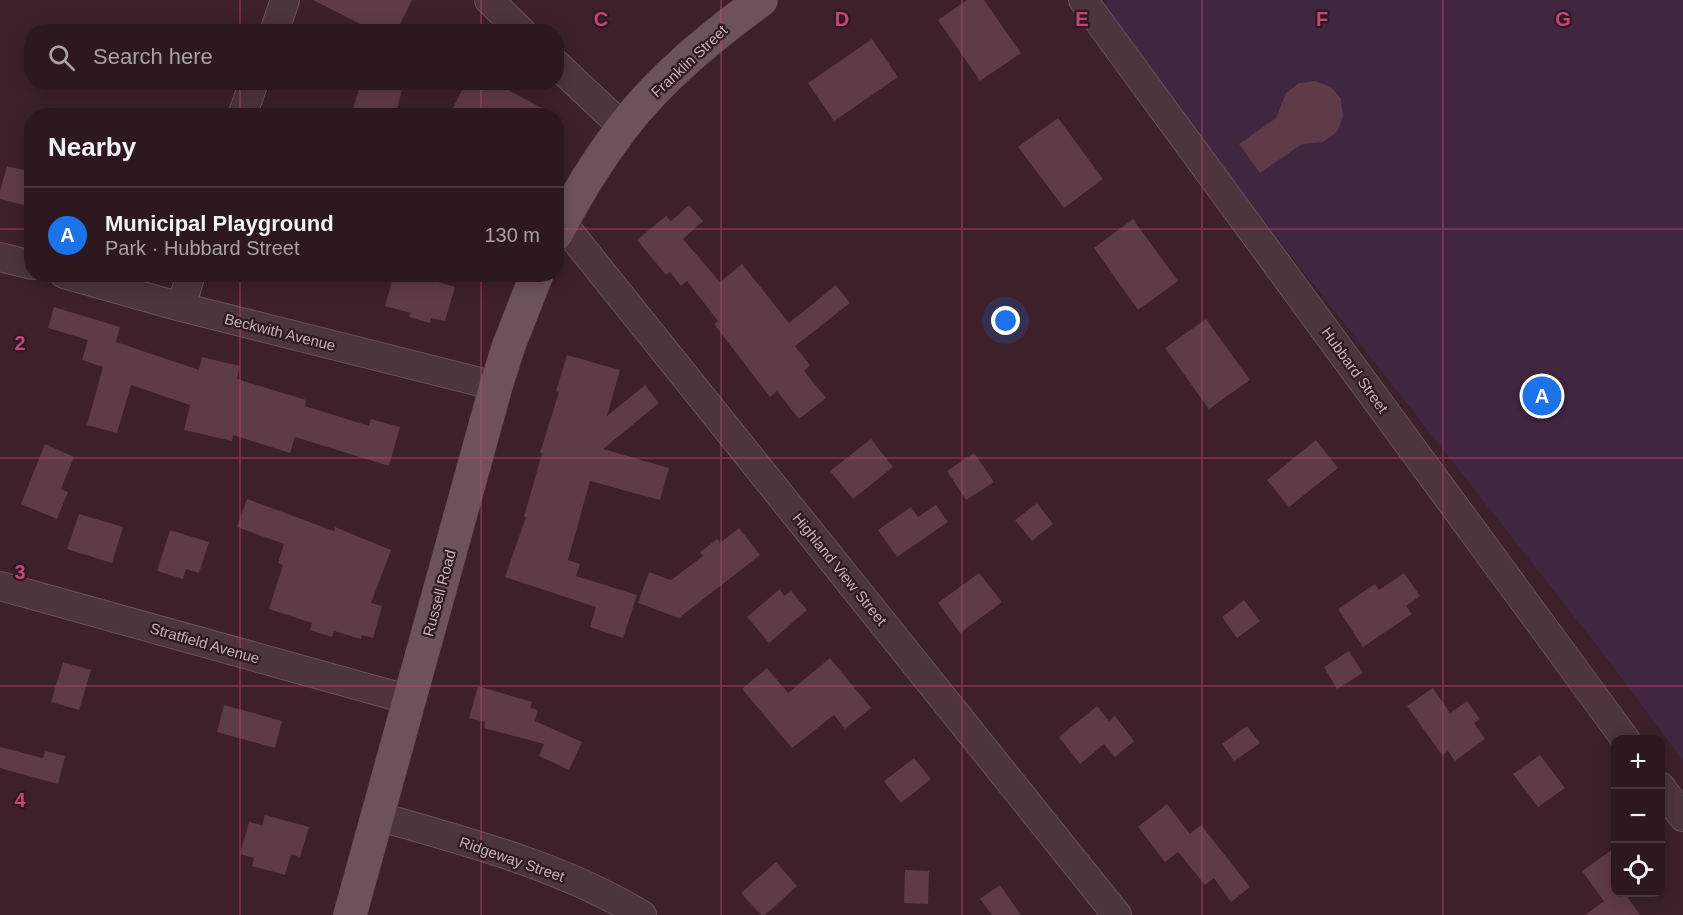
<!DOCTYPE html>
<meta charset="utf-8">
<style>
:root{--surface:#2e1820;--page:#3a252d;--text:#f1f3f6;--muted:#a7a0a5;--line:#49373e;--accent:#1a73e8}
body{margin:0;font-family:Helvetica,sans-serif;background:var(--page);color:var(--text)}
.controls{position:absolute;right:18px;bottom:18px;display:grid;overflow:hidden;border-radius:12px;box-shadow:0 3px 15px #0003}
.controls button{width:54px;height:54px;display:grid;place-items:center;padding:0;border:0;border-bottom:2px solid var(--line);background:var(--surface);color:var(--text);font:30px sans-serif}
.you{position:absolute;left:1006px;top:321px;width:21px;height:21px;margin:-15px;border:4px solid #fff;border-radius:50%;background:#1a73e8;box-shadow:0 0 0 9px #1a73e833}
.badge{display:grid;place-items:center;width:39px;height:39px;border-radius:50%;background:var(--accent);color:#fff;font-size:20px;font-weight:700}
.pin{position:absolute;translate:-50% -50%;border:3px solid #fff;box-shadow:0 2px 6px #0006}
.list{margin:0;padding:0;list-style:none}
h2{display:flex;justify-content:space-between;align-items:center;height:78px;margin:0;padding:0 24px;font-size:26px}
h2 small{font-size:20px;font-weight:400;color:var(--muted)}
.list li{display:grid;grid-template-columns:39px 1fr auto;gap:18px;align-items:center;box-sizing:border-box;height:96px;padding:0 24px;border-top:2px solid var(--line)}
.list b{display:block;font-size:22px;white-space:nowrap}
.list p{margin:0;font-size:20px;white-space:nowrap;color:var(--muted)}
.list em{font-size:20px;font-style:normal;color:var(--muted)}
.icon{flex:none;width:33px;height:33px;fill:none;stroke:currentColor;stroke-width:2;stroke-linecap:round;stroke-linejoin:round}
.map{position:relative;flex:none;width:1683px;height:915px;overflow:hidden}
.search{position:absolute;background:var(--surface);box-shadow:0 3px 15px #0003;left:24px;top:24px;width:540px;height:66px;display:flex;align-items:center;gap:15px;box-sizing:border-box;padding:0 21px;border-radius:24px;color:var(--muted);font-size:22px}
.panel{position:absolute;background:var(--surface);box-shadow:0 3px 15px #0003;left:24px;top:108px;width:540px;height:174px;border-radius:24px}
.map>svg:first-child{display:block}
.green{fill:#41263f}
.building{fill:#5d3b47}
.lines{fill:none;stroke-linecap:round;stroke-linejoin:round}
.minor-casing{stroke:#6a525a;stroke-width:30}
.major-casing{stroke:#563d46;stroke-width:34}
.minor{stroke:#4d343d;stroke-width:28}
.major{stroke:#6d525b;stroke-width:33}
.grid{fill:none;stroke:#c44577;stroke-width:1.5;stroke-opacity:0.55}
.labels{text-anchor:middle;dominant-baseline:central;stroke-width:4.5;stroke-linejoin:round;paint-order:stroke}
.street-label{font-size:15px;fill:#c9afb7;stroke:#311922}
.grid-label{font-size:20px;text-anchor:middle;font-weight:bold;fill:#c44577;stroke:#311922;stroke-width:4.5;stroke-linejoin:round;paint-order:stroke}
</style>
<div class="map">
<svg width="1683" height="915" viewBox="0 0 1683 915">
<rect width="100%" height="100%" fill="#3d202a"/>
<path class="green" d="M1110,0H1683V761L1602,652L1200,140L1104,4Z"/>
<path class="building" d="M313,0H412L396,32H376Z
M967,0H984L1021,53L980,81L938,20Z
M872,39L898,77L834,121L808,83Z
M1315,81L1331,87L1341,99L1343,117L1337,132L1323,142L1302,144L1260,173L1239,144L1276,118L1286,93L1299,83Z
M361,82H404L395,116H351Z
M466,82H493L557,116H449Z
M1058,118L1103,179L1064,208L1018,147Z
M7,166L32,172V207L0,199V191Z
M689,205L703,221L683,239L720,282L742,264L789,323L836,285L850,303L795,346L810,365L804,371L826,398L799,419L777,391L770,397L714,324L718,321L687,281L681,286L670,272L666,275L637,240L666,216L671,221Z
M1133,219L1178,281L1138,310L1094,248Z
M394,274H411L455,287L445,321L431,318L430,323L409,317L411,313L385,306Z
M54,307L120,327L116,342L199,370L202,357L240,366L237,379L306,400L305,406L369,426L371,419L400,427L389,466L295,437L290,453L233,435L232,441L184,430L190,405L131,385L117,433L87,425L103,367L82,360L88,340L48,328Z
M1206,319L1250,380L1209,409L1165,348Z
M567,355L620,370L607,416L645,385L659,403L603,449L669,468L660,500L590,481L568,560L580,564L576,576L637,595L623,638L590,627L596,607L505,577L526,517H524L542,453H540L559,392L556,391Z
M871,439L893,467L853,499L830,471Z
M1316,440L1338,468L1289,507L1267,480Z
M45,444L74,457L61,489L68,492L57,519L21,504Z
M974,453L994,482L966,500L947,471Z
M247,499L334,531L335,527L391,550L371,603L382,606L373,638L362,635L361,639L334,631L332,637L310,630L312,623L269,609L283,565L278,563L284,544L237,527Z
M1037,503L1053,524L1032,541L1015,520Z
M936,505L948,522L897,557L878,530L911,507L918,517Z
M79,514L123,527L112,563L67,549Z
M739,528L760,555L679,618L638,603L649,572L671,580L703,556L700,552L717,539L720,543Z
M170,530L209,542L199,573L186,569L183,579L157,571Z
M979,573L1002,602L960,633L938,603Z
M1404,573L1420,596L1406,606L1412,614L1363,647L1338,609L1375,584L1379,590Z
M780,589L784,596L791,591L807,610L769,643L747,617Z
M1244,600L1260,621L1237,638L1222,617Z
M1349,651L1363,673L1337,689L1324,667Z
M830,658L871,708L845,729L834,715L792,748L742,689L767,668L788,693Z
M63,662L91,670L79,710L51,702Z
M478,686L532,702L530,708L538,710L535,721L582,742L569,770L539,756L544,744L484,728L485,722L469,718Z
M1433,688L1450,713L1467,701L1480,719L1474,723L1485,739L1455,761L1448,751L1442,755L1407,706Z
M224,705L282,721L275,748L217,732Z
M1097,706L1109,721L1115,716L1134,741L1115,757L1104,744L1080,764L1059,737Z
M1247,726L1260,743L1234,761L1222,744Z
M0,747L43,758L45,751L65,756L58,784L0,768Z
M1540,755L1565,788L1538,807L1513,774Z
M914,758L931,779L901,803L884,781Z
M1167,804L1190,834L1201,825L1250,887L1231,902L1214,878L1205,885L1178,852L1165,862L1138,827Z
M265,815L309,827L300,857L291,854L285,875L252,866L254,858L240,854L249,822L262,825Z
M1616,847V894L1624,892L1640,915H1585L1604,901L1582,871Z
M776,862L797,886L765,915H761L741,893Z
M905,870L929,871L928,904L904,903Z
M1000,885L1021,915H992L980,899Z"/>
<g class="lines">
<defs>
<path id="minor" d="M489,0L522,32
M1083,0L1626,740
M274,32L285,0
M556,64L623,127
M242,116L254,82
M562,223L1117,915
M0,257L32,265
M64,274L181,307L496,386
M181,307L191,274
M0,586L410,700
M1660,786L1683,817
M377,816C467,842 562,866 642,915"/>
<path id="major" d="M556,234C575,197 597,161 622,128C660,78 711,37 761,0
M350,915L496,386L509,345L537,274"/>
</defs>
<use href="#minor" class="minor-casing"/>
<use href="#major" class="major-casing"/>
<use href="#minor" class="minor"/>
<use href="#major" class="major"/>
</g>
<path class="grid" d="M240,0V32M481,0V32M721,0V915M962,0V915M1202,0V915M1443,0V915M240,82V116M481,82V116M0,229H32M556,229H1683M240,274V915M481,274V915M0,458H1683M0,686H1683"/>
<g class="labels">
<g class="street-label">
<text transform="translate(689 61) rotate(-43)">Franklin Street</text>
<text transform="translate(280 332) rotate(14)">Beckwith Avenue</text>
<text transform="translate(1355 370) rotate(54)">Hubbard Street</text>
<text transform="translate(840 569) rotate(51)">Highland View Street</text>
<text transform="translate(439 593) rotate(-75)">Russell Road</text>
<text transform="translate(205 643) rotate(16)">Stratfield Avenue</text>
<text transform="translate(512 859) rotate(19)">Ridgeway Street</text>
</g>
</g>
<g class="grid-label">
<text x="601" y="26">C</text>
<text x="842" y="26">D</text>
<text x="1082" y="26">E</text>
<text x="1322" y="26">F</text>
<text x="1563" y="26">G</text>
<text x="20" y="350">2</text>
<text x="20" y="579">3</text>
<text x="20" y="807">4</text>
</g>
</svg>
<div class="controls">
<button>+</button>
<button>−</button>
<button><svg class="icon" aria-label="locate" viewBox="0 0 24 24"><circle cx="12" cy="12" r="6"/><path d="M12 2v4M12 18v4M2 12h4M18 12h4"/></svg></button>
</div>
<div class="you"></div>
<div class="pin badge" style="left:1542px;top:396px">A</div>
<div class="search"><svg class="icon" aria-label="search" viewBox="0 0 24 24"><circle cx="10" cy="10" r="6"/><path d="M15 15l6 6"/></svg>Search here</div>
<section class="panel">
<h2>Nearby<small></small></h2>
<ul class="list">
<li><span class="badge">A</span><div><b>Municipal Playground</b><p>Park · Hubbard Street</p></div><em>130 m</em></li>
</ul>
</section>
</div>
